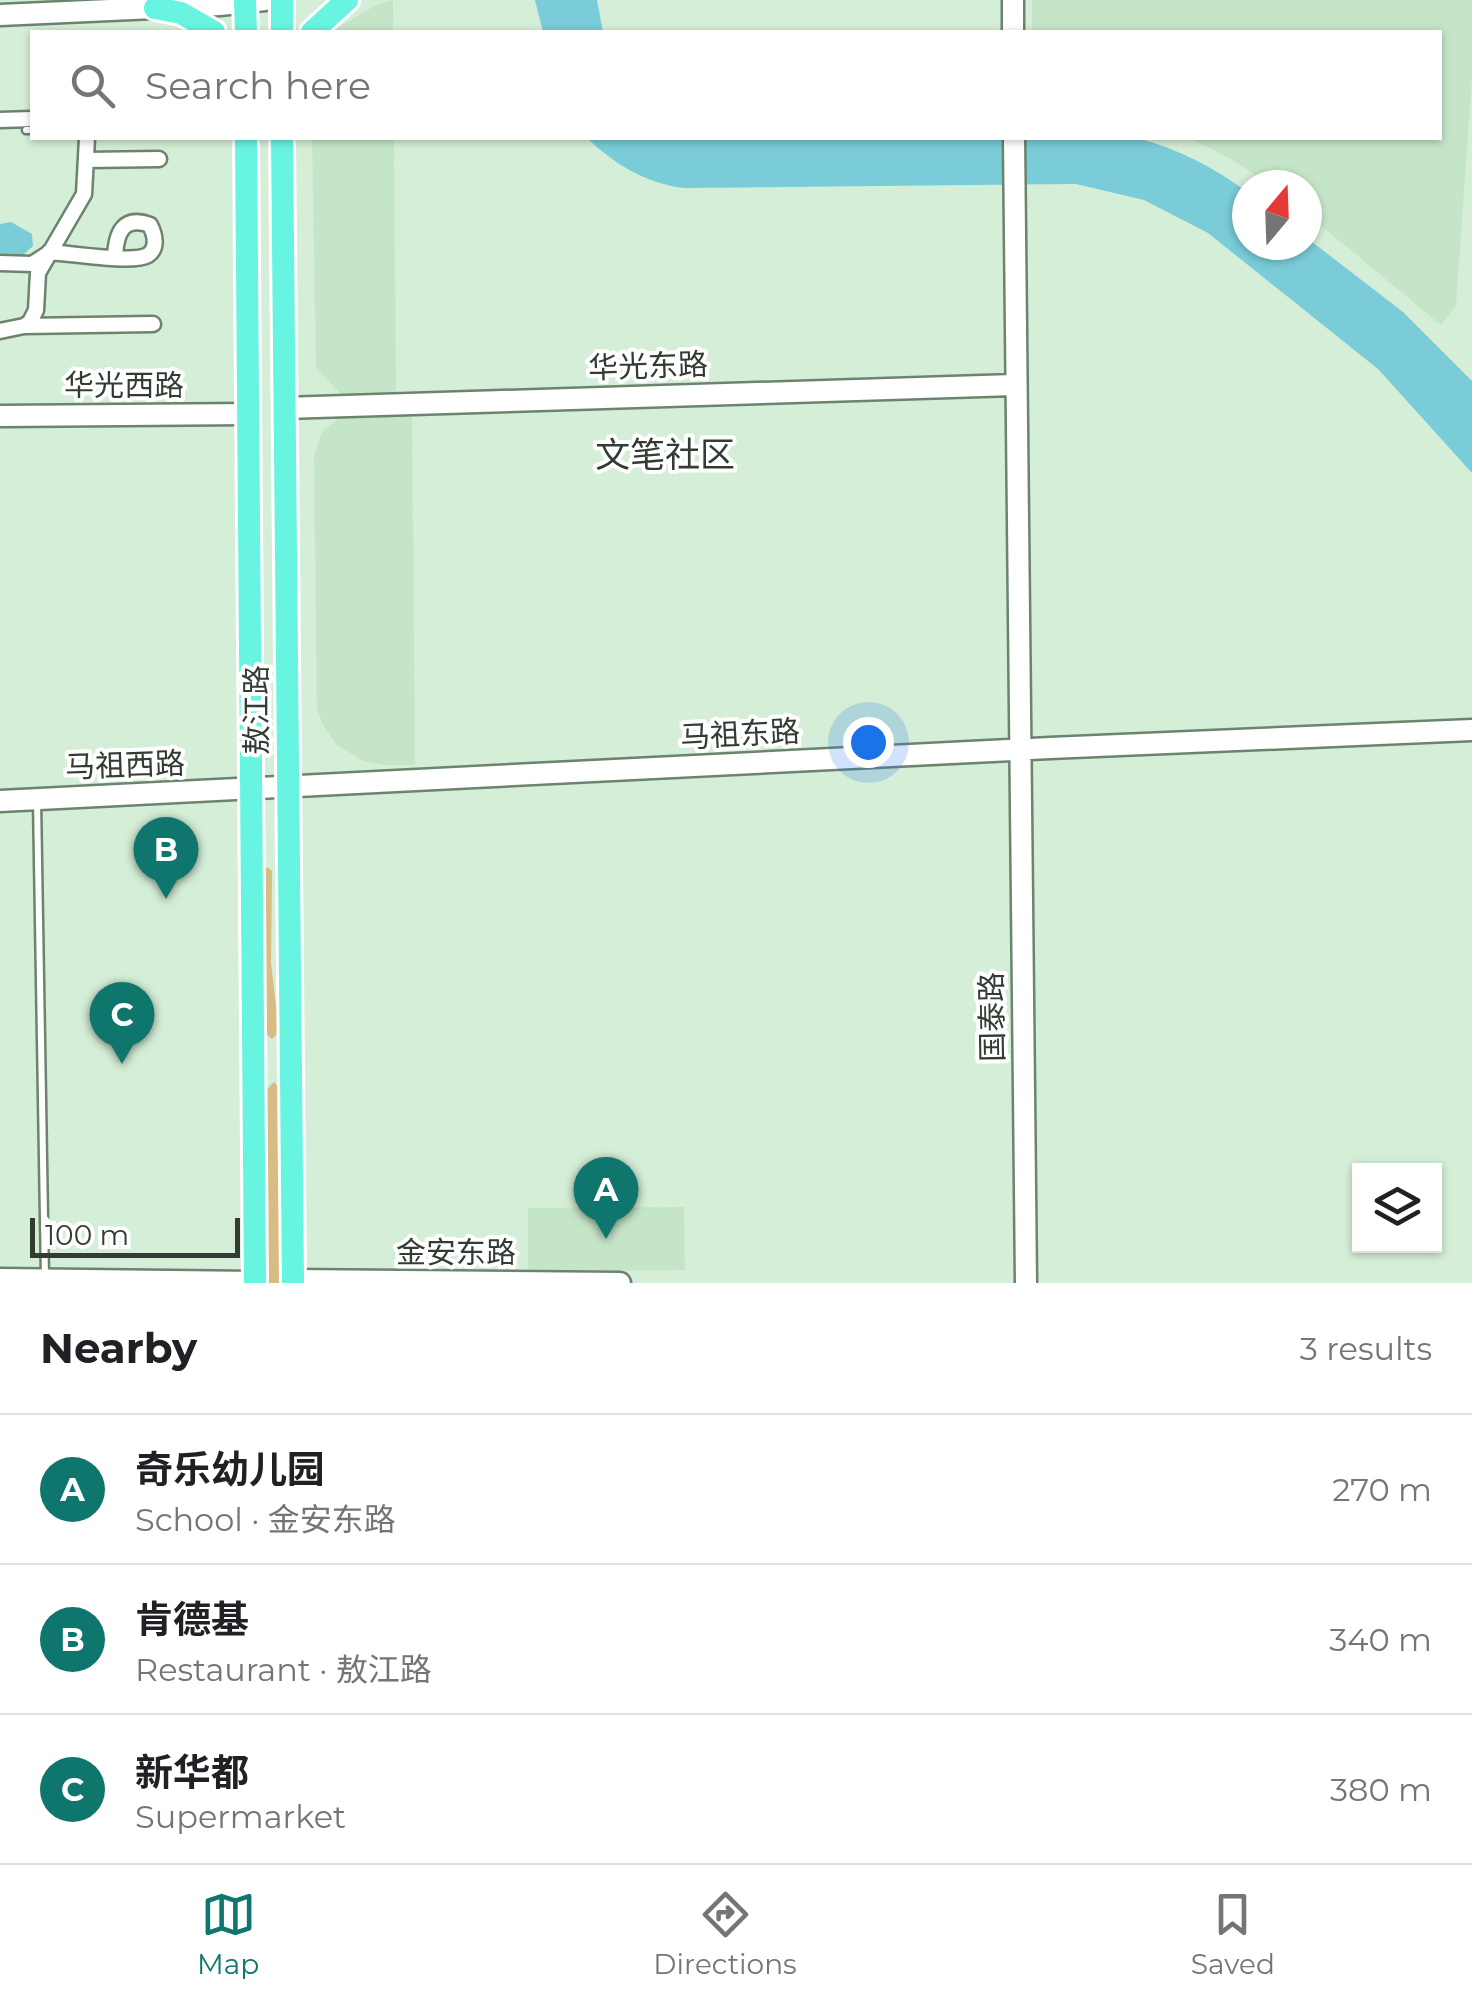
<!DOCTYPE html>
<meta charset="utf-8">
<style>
:root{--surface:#fff;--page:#f2f2f2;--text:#202124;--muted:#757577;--line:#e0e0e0;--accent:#0f766e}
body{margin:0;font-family:Montserrat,"Noto Sans SC",sans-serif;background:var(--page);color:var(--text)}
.controls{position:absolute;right:30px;bottom:30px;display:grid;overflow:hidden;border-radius:0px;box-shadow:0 2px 8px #0004}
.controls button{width:90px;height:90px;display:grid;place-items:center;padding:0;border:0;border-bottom:2px solid var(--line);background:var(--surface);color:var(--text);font:50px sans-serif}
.compass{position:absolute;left:1232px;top:170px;width:90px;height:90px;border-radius:50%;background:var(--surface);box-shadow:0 2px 8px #0004;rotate:19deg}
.scale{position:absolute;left:30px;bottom:25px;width:210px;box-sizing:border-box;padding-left:10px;border:5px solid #323c33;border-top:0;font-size:28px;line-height:35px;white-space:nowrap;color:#323c33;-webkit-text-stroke:8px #fff;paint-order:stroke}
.you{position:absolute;left:868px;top:742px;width:35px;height:35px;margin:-25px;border:8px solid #fff;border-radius:50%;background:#1a73e8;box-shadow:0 0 0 15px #1a73e833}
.badge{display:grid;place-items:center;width:65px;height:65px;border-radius:50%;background:var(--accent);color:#fff;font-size:32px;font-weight:700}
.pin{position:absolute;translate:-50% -82px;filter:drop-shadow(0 2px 5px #0008)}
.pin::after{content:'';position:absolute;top:52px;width:35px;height:30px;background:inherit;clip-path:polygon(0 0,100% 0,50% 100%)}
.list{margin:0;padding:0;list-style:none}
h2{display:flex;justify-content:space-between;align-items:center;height:130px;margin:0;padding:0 40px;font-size:42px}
h2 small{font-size:32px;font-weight:400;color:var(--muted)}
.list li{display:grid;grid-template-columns:65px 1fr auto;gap:30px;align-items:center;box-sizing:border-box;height:150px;padding:0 40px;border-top:2px solid var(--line)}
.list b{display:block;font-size:38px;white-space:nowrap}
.list p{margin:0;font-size:32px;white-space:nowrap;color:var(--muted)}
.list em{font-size:32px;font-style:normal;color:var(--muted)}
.icon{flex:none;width:55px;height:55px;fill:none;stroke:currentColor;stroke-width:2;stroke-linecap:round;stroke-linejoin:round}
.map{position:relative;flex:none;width:1472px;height:1283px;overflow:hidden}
.search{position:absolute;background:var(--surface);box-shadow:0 2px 8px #0004;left:30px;right:30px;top:30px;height:110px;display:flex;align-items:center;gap:25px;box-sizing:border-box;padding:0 35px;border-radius:0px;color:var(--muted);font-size:38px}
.sheet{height:580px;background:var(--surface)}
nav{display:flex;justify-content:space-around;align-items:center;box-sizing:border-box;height:140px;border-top:2px solid var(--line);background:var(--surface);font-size:28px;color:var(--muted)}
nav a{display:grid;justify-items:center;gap:5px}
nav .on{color:var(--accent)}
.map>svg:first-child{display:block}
.built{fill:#c5e5c8}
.green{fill:#d7bd83}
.water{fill:#79ccd8}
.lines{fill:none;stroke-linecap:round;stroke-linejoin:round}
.lane-casing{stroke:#6c836e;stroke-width:11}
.street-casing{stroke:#6c836e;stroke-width:19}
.secondary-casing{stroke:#6c836e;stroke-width:25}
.primary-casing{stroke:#fff;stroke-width:28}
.lane{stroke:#fff;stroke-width:6}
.street{stroke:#fff;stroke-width:14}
.secondary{stroke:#fff;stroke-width:20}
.primary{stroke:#67f4e0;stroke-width:22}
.labels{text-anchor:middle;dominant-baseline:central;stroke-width:8;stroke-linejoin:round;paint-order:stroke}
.street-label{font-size:30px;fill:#323c33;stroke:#fff}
.quarter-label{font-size:35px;fill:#323c33;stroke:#fff}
</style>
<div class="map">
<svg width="1472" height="1283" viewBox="0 0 1472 1283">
<rect width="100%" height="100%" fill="#d5eed7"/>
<path class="built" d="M393,0V32H330L376,5Z
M1032,0H1472V78L1456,306L1441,325L1307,214V185H1271L1229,158L1190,138H1440V32H1032Z
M312,138H394L396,395H342L316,368Z
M412,414L415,765H383L363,761L337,745L324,727L317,710L314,456L322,432L340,417Z
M684,1207L685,1270L528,1271V1208Z"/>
<path class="green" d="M267,867L272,871L271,963L279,1032L272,1039L265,1033L264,870Z
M274,1082L282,1091L283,1283H268L267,1089Z"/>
<path class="water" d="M535,0H597L603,32H543Z
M587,138H1138C1177,149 1214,167 1247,192V245H1307V238L1403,312L1472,381V473L1378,369L1208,233L1144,200L1076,184L684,188C645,183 614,164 587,138Z
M11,222L32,234L33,246L21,257L0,253V224Z"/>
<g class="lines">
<defs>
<path id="lane" d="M26,130H32
M37,801L45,1278"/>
<path id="street" d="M0,120L32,119
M87,160L159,159
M49,252C68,253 134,264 148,255C158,248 155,235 150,225C123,215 116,233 115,257
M0,263L32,264L46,255
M24,326L153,324
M0,331L24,326L30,322L36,310L38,273L84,194L87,138"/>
<path id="secondary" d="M1013,0V32
M0,15L220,5L265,0
M1014,138L1026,1283
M284,408L1014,385
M0,416L248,414
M0,801L1050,748L1472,730
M0,1279L255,1282
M293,1280L620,1283"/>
<path id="primary" d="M245,0L246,32
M155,8L181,13L214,32
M282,32V0
M312,32L347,0
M246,138L255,1283
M282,138L293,1283"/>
</defs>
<use href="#lane" class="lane-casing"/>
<use href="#street" class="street-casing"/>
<use href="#secondary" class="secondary-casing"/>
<use href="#primary" class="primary-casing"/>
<use href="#lane" class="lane"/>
<use href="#street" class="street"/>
<use href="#secondary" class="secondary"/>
<use href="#primary" class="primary"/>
</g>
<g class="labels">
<g class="street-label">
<text transform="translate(648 366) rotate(-2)">华光东路</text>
<text x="124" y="385">华光西路</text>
<text transform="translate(256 710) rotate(-90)">敖江路</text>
<text transform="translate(740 734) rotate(-3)">马祖东路</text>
<text transform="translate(125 765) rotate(-2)">马祖西路</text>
<text transform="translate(992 1017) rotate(-91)">国泰路</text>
<text x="456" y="1252">金安东路</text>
</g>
<g class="quarter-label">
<text x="665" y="454">文笔社区</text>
</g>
</g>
</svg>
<div class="controls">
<button><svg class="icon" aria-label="layers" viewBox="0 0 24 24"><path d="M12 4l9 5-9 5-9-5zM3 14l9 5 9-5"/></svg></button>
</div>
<svg class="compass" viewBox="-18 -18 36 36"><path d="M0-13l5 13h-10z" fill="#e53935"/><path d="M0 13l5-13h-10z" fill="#757577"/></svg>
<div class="scale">100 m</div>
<div class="you"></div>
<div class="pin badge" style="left:606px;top:1239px">A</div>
<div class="pin badge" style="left:166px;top:899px">B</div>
<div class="pin badge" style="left:122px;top:1064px">C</div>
<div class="search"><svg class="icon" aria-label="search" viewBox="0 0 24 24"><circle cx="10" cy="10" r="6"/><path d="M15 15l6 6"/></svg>Search here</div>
</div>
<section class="sheet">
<h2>Nearby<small>3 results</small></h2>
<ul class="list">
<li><span class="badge">A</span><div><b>奇乐幼儿园</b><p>School · 金安东路</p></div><em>270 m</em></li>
<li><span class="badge">B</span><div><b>肯德基</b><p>Restaurant · 敖江路</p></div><em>340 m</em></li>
<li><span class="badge">C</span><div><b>新华都</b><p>Supermarket</p></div><em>380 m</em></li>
</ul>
</section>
<nav>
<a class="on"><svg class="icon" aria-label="map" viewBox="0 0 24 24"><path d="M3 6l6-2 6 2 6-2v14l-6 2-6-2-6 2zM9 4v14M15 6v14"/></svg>Map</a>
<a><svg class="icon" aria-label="directions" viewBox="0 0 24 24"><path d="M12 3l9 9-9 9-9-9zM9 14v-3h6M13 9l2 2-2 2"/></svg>Directions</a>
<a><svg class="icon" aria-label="saved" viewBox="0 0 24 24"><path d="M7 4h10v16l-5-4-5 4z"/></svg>Saved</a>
</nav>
